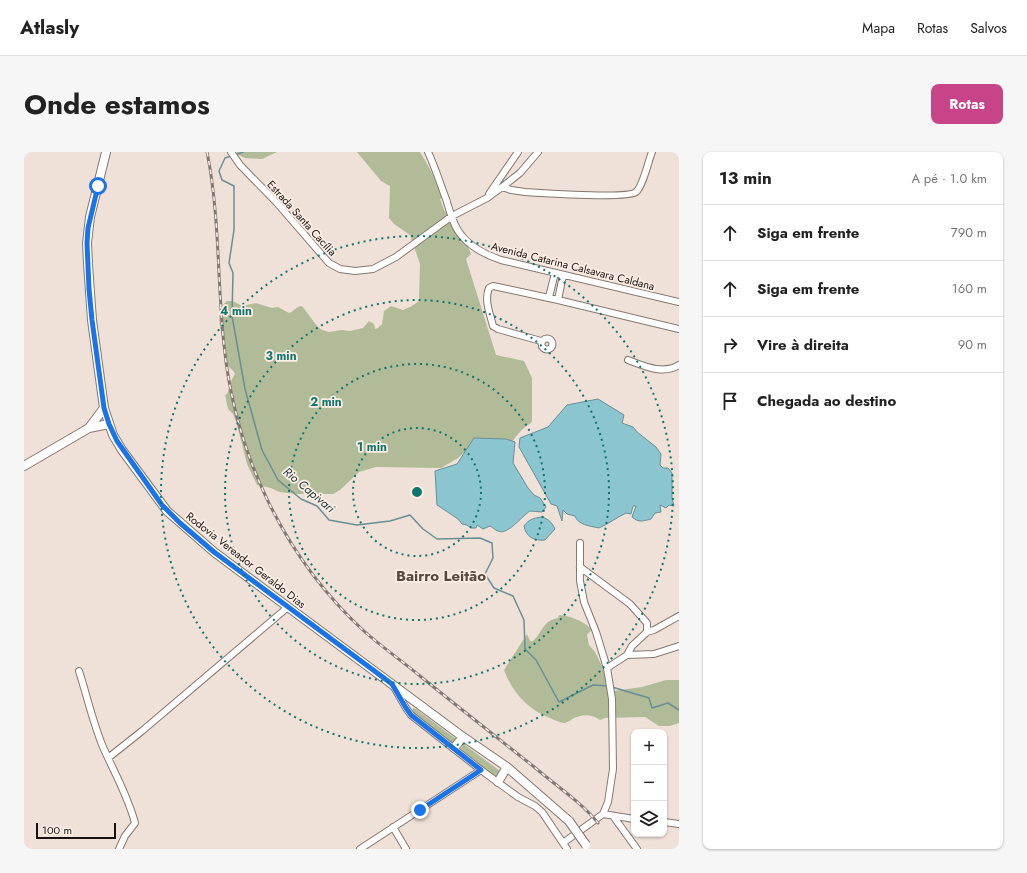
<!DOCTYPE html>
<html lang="pt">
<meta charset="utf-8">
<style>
:root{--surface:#fff;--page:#f6f6f6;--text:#222;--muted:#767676;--line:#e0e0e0;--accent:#c74488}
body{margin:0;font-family:Jost,sans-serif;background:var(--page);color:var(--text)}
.controls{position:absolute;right:12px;bottom:12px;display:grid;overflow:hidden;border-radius:8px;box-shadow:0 1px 3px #0004}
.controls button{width:36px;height:36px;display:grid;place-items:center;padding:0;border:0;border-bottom:1px solid var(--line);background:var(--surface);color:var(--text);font:20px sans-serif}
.scale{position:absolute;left:12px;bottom:10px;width:80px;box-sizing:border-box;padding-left:4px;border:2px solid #16110e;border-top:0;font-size:11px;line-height:14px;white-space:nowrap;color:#16110e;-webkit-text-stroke:3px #fdeee5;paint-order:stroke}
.stop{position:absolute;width:12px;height:12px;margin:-9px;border:3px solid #1a73e8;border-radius:50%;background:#fff}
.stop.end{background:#1a73e8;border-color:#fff;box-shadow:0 1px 4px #0008}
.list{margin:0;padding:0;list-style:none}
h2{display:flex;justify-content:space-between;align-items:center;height:52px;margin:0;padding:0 16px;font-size:17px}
h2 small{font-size:13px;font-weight:400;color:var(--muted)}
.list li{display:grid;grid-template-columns:26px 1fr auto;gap:12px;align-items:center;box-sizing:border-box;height:56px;padding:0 16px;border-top:1px solid var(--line)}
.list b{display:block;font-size:15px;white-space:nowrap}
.list em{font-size:13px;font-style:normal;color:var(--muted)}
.icon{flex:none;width:22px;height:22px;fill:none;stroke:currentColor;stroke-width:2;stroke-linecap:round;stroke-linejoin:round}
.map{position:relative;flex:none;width:655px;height:697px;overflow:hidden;border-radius:8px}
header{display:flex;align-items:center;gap:24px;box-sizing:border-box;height:56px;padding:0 20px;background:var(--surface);border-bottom:1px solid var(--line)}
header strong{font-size:19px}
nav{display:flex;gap:22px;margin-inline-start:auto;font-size:14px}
.intro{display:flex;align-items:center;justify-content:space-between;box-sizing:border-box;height:96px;padding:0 24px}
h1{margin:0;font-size:28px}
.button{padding:10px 18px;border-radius:8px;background:var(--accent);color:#fff;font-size:14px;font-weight:700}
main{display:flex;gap:24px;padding:0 24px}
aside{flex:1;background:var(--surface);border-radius:8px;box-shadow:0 1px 3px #0004}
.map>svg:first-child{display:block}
.green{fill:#b2bb97}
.water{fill:#8ac5d0;stroke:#678f96}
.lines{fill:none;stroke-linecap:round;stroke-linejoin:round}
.stream{stroke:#678f96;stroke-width:1.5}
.minor-casing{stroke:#857870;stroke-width:8}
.major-casing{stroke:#857870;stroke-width:10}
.minor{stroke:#fff;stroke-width:6}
.major{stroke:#fff;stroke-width:8}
.rail-casing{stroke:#827873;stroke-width:3}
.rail{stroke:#fdeee5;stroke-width:1.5;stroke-dasharray:4.5;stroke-linecap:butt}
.major-bridge-casing{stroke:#857870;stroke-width:10;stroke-linecap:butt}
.major-bridge{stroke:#fff;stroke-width:8}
.route{stroke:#1a73e8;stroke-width:5}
.ring{fill:none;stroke:#0f766e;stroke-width:2;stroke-dasharray:2 4}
.labels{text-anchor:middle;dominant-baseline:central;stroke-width:3.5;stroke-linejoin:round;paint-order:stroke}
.street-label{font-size:11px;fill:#16110e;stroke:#fdeee5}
.water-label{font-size:12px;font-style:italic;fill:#16353a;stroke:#fdeee5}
.district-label{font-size:15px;font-weight:bold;fill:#554941;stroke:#fdeee5}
.centre{fill:#0f766e;stroke:#fdeee5;stroke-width:2}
.ring-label{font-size:12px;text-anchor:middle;font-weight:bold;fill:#0f766e;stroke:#fdeee5;stroke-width:3.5;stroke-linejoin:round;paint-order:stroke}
</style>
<header>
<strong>Atlasly</strong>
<nav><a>Mapa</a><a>Rotas</a><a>Salvos</a></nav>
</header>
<div class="intro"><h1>Onde estamos</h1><a class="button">Rotas</a></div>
<main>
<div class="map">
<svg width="655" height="697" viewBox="0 0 655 697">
<rect width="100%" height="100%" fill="#efe0d8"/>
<path class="green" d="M213,0H253L238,7L221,6L213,2Z
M333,0H396C405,15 414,30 418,46L416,47L420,58L440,85L447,102L442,107L472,203L500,209L508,226V270C498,277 490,284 486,296L443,298L434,306L417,316L352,315L335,320L316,338L309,342H273L255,340L247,336L233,333L223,312L213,273L209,262L204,257L201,243L203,242L208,227L211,222C209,217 203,215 202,210C200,205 201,199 200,194C198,181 189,159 203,149H209L218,154L232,151L248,156L254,155L265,161C270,159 273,154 278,154L293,174L298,178L305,180L318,178L326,179L339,176L345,169L350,172L351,177L354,176L358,172L360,159L367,154L379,158L388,154L395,149L396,112L386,83L370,72L365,66L366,34L357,29Z
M535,463C548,464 558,469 568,477L563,483L565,493L571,500L578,514L585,536L589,539L618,535L642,528H655V571L646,574H635L621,565L581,566L576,568C568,562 559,562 550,566C547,568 544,570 541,571C536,571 531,568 526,566C504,558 488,540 480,518L503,482L506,489H509C519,480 518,469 534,466Z
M389,556L392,557L432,587V590L428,591L388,560Z
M439,593H441L476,619V623L474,625L469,623L438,598L437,597Z"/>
<path class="water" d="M574,247L600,263L598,271L609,275L613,280L632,295L637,302L636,313L639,316H644L648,321V346L650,354L645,353L642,356L636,353L637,360L631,361L627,367C619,369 615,371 608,365L612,354H609L607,362L602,361C592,366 584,372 575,376C566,374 554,373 551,364L543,362L539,358L538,369L533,354L527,352L495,295L496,286L524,275L543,253Z
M450,286L482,287L491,290L489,311L504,336L510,343L516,346L522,355L518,360L506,359C498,364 483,384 474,379C471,378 468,375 466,374L459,377L453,373L452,376H447L443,373L438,372L434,367L413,353L411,319L433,312Z
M518,365C525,367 528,371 531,377L521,388C510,389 502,385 500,374C505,367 510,366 518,365Z"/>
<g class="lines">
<path class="stream" d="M211,3L219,0
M207,4L201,6L195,19L198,28L210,34V78L205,111L209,121L208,164L221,237L238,298L254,328L277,347L293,354L305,368L333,373L366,369L386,363L399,377L413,387L456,386L468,391L469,406L461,422L470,436L489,444L500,468L501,497L512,508L535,550L569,533L585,534
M588,535L625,546L628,556L644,551L655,558"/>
<defs>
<path id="minor" d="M207,0L216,13L253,51L305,111L316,117L331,119L349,117L372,105L428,64L463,46L478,35L496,21L514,0
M404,0C411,15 416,31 422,47C426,59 429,74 438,84C448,96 462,103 477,108L655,150
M478,35L487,38L501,40C517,41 603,47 612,40C619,34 624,10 628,0
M465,42L494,0
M525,145L531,121
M534,148L539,123
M517.5 192a5.5 5.5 0 1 1 11 0a5.5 5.5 0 1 1-11 0Z
M517,189L474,177L469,174C466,161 460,149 465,136L469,134L474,135L534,148L655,177
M604,208C620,214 639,223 655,213
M556,415L606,452L623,471V480
M603,503L630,502L655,494
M583,516L603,503L608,494L623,480L630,478L655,464
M55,519C63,544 69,571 79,595C90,620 104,644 111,671L101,684L95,697
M370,535L382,556L387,563L457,618L494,645L511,654L518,660L543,697
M84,606L118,579L264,455
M579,662L610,667
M589,664L613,697
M640,670L655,672
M369,675L382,697
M539,691L579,662L584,650L589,617L588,547L583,516L572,480L560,450L556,429V391
M336,697L457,618"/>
<path id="major" d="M82,0L66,65L63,91L64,112L68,168L80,256L89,283L98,298L143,359L190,400L435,582L483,615L545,669
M65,276L80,256
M0,314L65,276L85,272
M430,596L439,585
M474,630L483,615"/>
</defs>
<use href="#minor" class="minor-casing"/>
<use href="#major" class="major-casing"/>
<use href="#minor" class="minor"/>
<use href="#major" class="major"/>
<defs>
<path id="rail" d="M183,0C196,64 193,129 200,193C211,302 260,406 341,480C358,495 378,509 396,524C433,554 471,584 509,614C531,633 556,649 574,671"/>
</defs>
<use href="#rail" class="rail-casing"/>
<use href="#rail" class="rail"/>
<defs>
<path id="major-bridge" d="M545,669L562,693"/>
</defs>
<use href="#major-bridge" class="major-bridge-casing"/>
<use href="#major-bridge" class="major-bridge"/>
</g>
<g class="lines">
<path class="route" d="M74,34L64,76L63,91L65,137L68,168L80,256L85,272L93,289L138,353L156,371L190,400L368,532L382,556L387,563L457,618L396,658"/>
</g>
<g class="ring">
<circle cx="393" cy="340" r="64"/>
<circle cx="393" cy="340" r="128"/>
<circle cx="393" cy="340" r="192"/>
<circle cx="393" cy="340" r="256"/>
</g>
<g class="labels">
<g class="street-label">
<text transform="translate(278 66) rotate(48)">Estrada Santa Cacília</text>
<text transform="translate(549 114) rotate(14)">Avenida Catarina Calsavara Caldana</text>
<text transform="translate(222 408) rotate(38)">Rodovia Vereador Geraldo Dias</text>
</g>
<g class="water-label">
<text transform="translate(285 338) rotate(40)">Rio Capivari</text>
</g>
<g class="district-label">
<text x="417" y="424">Bairro Leitão</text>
</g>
</g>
<circle cx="393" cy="340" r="6" class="centre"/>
<g class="ring-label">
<text x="212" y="163">4 min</text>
<text x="257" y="208">3 min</text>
<text x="302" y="254">2 min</text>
<text x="348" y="299">1 min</text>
</g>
</svg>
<div class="controls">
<button>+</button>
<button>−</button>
<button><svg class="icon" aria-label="layers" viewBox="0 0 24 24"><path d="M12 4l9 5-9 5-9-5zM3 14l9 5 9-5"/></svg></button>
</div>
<div class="scale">100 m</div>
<div class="stop" style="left:74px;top:34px"></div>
<div class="stop end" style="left:396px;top:658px"></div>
</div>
<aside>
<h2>13 min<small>A pé · 1.0 km</small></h2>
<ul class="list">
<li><svg class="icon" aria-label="ahead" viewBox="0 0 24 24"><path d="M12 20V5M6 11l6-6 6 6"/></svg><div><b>Siga em frente</b></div><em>790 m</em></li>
<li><svg class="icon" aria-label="ahead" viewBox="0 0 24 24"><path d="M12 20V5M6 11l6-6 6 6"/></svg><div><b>Siga em frente</b></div><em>160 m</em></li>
<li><svg class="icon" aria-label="right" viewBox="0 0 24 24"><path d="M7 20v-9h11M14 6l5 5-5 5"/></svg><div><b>Vire à direita</b></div><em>90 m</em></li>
<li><svg class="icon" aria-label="arrive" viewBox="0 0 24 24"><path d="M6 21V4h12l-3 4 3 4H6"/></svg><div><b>Chegada ao destino</b></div></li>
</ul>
</aside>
</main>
